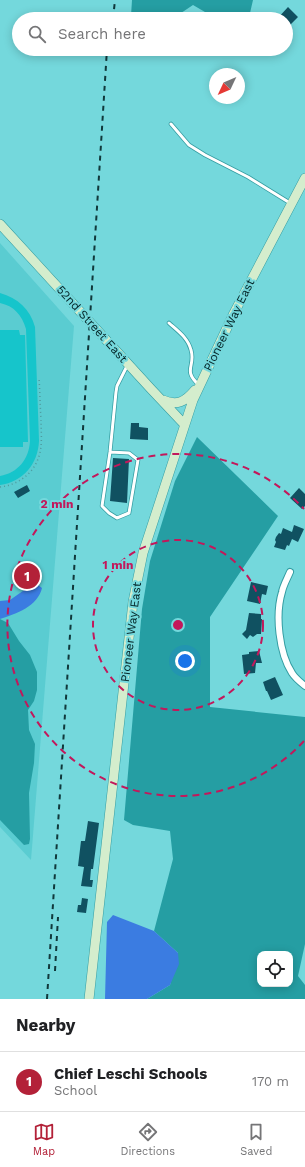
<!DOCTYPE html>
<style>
:root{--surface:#fff;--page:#f6f6f6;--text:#202124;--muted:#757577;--line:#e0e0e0;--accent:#b32138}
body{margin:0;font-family:"Work Sans",sans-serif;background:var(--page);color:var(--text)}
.controls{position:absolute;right:12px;bottom:12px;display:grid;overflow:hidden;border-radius:8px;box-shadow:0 2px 10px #0003}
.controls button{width:36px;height:36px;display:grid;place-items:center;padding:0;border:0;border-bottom:1px solid var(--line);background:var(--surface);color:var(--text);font:20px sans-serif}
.compass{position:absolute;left:209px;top:68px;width:36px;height:36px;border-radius:50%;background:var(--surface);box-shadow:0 2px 10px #0003;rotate:226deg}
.you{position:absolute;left:185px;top:661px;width:14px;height:14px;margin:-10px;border:3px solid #fff;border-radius:50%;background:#1a73e8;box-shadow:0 0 0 6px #1a73e833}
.badge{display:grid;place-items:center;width:26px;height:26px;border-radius:50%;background:var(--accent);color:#fff;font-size:13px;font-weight:700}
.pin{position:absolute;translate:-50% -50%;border:2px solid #fff;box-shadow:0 1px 4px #0006}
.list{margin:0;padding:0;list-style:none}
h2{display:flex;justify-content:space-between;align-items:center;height:52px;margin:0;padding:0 16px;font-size:17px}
h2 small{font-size:13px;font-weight:400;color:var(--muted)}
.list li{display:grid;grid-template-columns:26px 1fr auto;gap:12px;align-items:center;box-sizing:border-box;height:60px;padding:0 16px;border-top:1px solid var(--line)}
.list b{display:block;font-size:15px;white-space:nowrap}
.list p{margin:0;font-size:13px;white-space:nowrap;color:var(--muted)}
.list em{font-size:13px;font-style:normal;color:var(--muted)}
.icon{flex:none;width:22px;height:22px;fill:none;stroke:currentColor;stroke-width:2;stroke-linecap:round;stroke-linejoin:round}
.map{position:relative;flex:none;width:305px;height:999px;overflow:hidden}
.search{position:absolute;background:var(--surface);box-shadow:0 2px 10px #0003;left:12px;right:12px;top:12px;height:44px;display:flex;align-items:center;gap:10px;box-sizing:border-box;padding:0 14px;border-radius:22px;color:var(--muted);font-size:15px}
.sheet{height:112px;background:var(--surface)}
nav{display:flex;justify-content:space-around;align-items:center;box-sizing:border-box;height:56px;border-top:1px solid var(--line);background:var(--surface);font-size:11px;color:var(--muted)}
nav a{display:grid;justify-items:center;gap:2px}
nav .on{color:var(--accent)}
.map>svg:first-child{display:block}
.built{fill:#5accd1}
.green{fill:#16c5cb}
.forest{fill:#259ea3;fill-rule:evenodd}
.water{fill:#3b7ce1}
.building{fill:#105161}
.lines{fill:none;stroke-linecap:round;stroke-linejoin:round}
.lane-casing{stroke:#349da2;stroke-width:4.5}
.street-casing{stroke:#349da2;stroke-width:8}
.secondary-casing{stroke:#349da2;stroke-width:10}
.path{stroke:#4e9b9f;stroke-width:1.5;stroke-dasharray:1 3;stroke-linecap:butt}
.lane{stroke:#fff;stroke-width:3}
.street{stroke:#fff;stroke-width:6}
.secondary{stroke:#d4edcd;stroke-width:9}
.rail{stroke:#10383b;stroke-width:2;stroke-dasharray:5 5;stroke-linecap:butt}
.ring{fill:none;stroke:#c2185b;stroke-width:2;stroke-dasharray:7 5}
.labels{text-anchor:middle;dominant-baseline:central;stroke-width:4;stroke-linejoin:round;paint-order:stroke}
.street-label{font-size:12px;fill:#032426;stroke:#74d8dc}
.centre{fill:#c2185b;stroke:#74d8dc;stroke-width:2}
.ring-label{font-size:12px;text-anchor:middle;font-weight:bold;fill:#c2185b;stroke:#74d8dc;stroke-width:4;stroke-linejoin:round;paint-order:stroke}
</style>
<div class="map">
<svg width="305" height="999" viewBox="0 0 305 999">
<rect width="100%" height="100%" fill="#74d8dc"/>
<path class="built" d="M0,243L74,326L31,860L0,827Z"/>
<path class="green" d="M0,293C18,298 30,309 35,327L39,441C38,464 23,482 0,485V476C18,473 29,459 30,441L26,329C22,315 14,306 0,303Z
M0,330H19L20,335H25L28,442H23V447H0Z"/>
<path class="forest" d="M132,0H253L250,13L246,19H217L193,5L172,19H135L131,16Z
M197,437L278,516L210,617V707L305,717V944L298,976L305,985V999H147L170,985L178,953L154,931L173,859L170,831L133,825L124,820L142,609L150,561L175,481ZM260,954H290V984H260Z
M0,619L8,623L19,641L30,655L37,672V690L34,701L28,710L29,730L35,744L34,763L29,793L30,839L29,844L24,845L0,820Z"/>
<path class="water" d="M38,585L42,588C38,606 16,614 0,619V601L10,600L30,586Z
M113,915L154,931L178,953L179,964L170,985L147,999H105L107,922Z"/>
<path class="building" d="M288,7L298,17L286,29V19H277Z
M131,423H139V427L148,428V440L130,439Z
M113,458L129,459L127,503L110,501Z
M27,485L30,491L18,498L14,492Z
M299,488L305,494V506L302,509L290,498Z
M294,525L304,529L298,542L292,539L289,546L287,545L285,550L274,547L276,542L275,540L276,537L279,533L281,534L283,528L292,532Z
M251,582L268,586L266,595L262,594L260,604L247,601Z
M249,613L261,614V619H262L261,634H257L253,637L250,635L247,639L242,634L246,630Z
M259,651L262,663H256L255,673L244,674L242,655L249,654V652Z
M275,677L283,695L271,700L267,691H266L263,682Z
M88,821L99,823L93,869H91L90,880H93L92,887L81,886L84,867L78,866L81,841H85Z
M82,898L88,899L86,913L77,912L78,905H81Z"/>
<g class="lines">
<defs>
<path id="lane" d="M171,124L189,145L205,155L248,177L290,203
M169,323C178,331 188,338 191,350C196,366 182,370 199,385
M110,452L129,453L138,460L129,513L117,518L109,513L102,506L110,452L116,392L117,386L127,366"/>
<path id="street" d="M290,572C287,579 283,586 282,592C275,615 279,653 292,673C295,678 300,682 305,686"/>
<path id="secondary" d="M0,224L151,389L184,424
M163,400C177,406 185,402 195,390
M89,999L133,602L143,553L193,400L234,313L305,178"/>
</defs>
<use href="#lane" class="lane-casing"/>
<use href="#street" class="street-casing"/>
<use href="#secondary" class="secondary-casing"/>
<path class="path" d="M0,487C17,485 32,475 38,459C43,447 41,432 41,419C40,405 40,392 39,378"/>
<use href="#lane" class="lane"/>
<use href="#street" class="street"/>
<use href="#secondary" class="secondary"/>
<path class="rail" d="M113,19L115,0
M55,971L58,917
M47,999L107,49"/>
</g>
<g class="ring">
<circle cx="178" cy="625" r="85"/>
<path d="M304 741A171 171 0 1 1 304 509"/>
</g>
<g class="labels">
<g class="street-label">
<text transform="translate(92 324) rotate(48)">52nd Street East</text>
<text transform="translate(229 325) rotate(-64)">Pioneer Way East</text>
<text transform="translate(131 632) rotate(-83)">Pioneer Way East</text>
</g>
</g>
<circle cx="178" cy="625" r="6" class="centre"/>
<g class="ring-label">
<text x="57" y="508">2 min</text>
<text x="118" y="569">1 min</text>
</g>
</svg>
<div class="controls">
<button><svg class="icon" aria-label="locate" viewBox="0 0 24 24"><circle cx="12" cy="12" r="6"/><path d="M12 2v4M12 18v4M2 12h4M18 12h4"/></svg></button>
</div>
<svg class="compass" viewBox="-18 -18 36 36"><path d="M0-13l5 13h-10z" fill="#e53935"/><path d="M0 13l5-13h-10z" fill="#757577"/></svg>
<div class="you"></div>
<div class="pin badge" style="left:27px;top:576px">1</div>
<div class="search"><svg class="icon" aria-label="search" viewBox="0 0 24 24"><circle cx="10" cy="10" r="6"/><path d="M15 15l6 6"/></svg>Search here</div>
</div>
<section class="sheet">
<h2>Nearby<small></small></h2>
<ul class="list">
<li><span class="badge">1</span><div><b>Chief Leschi Schools</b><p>School</p></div><em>170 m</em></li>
</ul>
</section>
<nav>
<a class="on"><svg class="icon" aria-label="map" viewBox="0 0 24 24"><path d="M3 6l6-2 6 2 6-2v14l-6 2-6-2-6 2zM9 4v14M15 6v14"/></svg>Map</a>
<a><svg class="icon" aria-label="directions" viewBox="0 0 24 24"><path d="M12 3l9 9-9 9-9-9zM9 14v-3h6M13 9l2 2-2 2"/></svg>Directions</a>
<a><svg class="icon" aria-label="saved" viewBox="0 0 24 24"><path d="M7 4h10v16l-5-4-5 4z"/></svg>Saved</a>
</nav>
